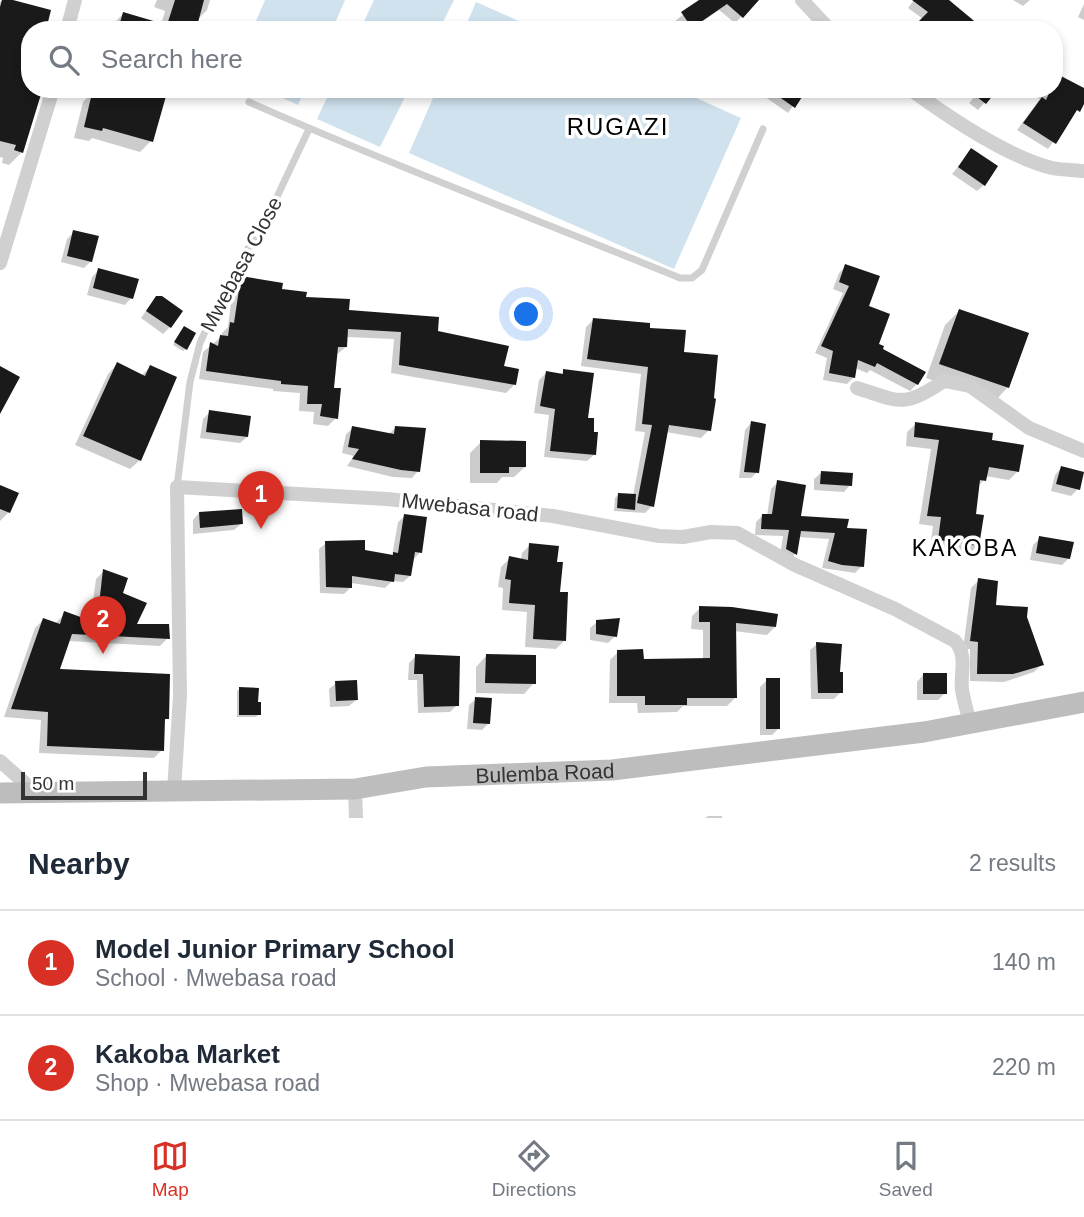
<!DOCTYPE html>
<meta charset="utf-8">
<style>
:root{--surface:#fff;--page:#f2f2f3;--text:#1f2937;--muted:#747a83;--line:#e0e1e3;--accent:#d93025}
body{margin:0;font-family:Arial,sans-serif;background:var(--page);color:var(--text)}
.scale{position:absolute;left:21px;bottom:18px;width:126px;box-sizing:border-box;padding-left:7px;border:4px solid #333;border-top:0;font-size:19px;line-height:24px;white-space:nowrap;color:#333;-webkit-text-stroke:5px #fff;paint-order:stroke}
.you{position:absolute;left:527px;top:315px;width:24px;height:24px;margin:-18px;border:5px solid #fff;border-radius:50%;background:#1a73e8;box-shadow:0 0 0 10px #1a73e833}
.badge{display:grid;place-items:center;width:46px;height:46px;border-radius:50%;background:var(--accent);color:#fff;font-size:23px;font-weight:700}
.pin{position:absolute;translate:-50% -58px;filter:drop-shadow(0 2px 4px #0008)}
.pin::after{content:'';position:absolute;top:37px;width:24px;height:21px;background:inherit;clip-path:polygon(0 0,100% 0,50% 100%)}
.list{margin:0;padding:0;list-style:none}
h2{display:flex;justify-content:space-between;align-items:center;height:91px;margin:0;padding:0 28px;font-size:30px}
h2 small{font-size:23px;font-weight:400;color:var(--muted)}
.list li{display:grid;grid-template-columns:46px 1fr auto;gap:21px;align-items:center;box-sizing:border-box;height:105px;padding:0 28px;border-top:2px solid var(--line)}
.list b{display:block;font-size:26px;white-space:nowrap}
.list p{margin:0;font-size:23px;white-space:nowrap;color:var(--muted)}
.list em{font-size:23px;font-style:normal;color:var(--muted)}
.icon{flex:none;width:38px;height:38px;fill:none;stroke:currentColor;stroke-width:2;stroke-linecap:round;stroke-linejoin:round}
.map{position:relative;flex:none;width:1084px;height:818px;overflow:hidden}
.search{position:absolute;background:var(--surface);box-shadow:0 4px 10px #0003;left:21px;right:21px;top:21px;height:77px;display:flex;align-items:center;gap:18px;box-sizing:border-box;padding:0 24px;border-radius:28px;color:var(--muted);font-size:26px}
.sheet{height:301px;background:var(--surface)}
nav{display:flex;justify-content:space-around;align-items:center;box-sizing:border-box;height:98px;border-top:2px solid var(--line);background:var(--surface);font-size:19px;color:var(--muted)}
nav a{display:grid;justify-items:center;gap:4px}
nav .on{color:var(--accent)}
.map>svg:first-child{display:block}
.water{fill:#cfe2ee}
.shadow{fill:#0003}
.building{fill:#1a1a1a}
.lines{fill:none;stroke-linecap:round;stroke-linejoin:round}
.service{stroke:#d0d0d0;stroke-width:7}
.minor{stroke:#d0d0d0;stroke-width:14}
.secondary{stroke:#bdbdbd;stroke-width:21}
.labels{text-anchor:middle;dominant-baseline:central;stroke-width:7;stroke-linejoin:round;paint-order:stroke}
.street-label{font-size:21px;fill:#333;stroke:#fff}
.neighbourhood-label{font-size:23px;letter-spacing:2px;fill:#000;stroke:#fff}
.quarter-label{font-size:24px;letter-spacing:2px;fill:#000;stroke:#fff}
</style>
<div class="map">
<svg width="1084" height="818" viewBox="0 0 1084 818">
<rect width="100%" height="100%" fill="#fff"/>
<path class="water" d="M265,0H345L332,30H252Z
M374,0H454L439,30H360Z
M476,2L539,30H464Z
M263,89H305L298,105Z
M331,89H409L380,147L317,119Z
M437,89H676L741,118L674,269L409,153Z"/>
<path class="shadow" d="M2,0H6L30,30L22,152L9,165L2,163L3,158L0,157V2Z
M157,0H210L207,10L196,21L194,30H111L112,25L123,14L161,25L165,11L154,7Z
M702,0H747L742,16L735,23L719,10L690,30H682L675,21Z
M914,0H945L923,19L908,8Z
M1013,0H1030L1023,6Z
M1084,4V20L1078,17Z
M1054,73L1084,90V100L1048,149L1017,130L1040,99L1026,89H1054Z
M754,89H805L788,113Z
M981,89H996L978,110L969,103Z
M94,90L151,141L140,152L92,138L89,141L74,138L83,102Z
M972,150L984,185L977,191L952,174Z
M74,232L91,261L84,268L61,262L67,239Z
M846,266L867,307L877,345L917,384L910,391L870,370L867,373L855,368L854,377L847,384L823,380L827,358L815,353L843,293L833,289L839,273Z
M99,270L131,298L125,305L87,295L92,277Z
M242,278L347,311L436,332L502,368L514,385L506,393L391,373L394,339L346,337V347L336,355L332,389L336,418L328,426L313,424L314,412L299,411L300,393L273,391V389L199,379L203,352L221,337L222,333L228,327L233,286Z
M150,305L170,327L163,334L141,318Z
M959,311L1008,387L994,402L926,378L945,325Z
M593,320L648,329L682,354L709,430L701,438L666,432L652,506L645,513L614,511L615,498L618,495L633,496L645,432L635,431L641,374L581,366L586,327Z
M181,331L186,349L183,351L173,345Z
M117,364L141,376L150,367L140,460L130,469L75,445L108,374Z
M564,371L586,420L594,455L587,461L544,457L549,415L534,413L539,380L546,373L560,375Z
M210,412L247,437L240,443L200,438L203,419Z
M751,423L757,472L751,478H739L745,430Z
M916,424L990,442L1018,471L1009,480L985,476L984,480L977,487L974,515L978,545L969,554L930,548L933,526L919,524L931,449L906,446L907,432Z
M396,427L418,471L412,478L393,477L347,466L354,456L342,453L346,434L353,428L388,435Z
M481,442L525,467L514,477H502L497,483H470V453Z
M1061,468L1078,489L1071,496L1051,491L1055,475Z
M821,473L850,485L844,492L814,490V479Z
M778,482L799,518L845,529L862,566L855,573L822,568L829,539L798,537L795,554L789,561L780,556L783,536L755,535L756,522L763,515L767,516L771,489Z
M0,487L9,512L0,521Z
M199,513L241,524L234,530L193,534V520Z
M405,516L420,552L414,559L410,576L403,582L392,581L385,588L351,583V587L344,594L320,593L319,549L326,543L392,556L398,522Z
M1040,538L1069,558L1062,565L1030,560L1033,545Z
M530,545L555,563L565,640L556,649L525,647L527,612L502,610L503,588L498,587L501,567L510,558L521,560L522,553Z
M104,571L121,594L134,626L168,638L160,646L68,641L57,671L167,718L163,722L162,750L154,758L39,753L41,720L4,717L35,628L43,620L55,624L65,613L90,623L96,579Z
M979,580L994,606L1025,618L1042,664L1034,672L1004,682L970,681V649H963L971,588Z
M700,608L775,627L767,635L734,631L736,697L727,706H683L677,712L638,713L637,703H609L610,660L618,652L642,661L703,660V630L691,629L692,616Z
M597,622L615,636L608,643L590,640V628Z
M817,644L838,674L841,692L834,699H811L810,650Z
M416,656L457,705L450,712L418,713L417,680H408L409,663Z
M486,656L534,683L524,694L476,693V667Z
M923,675L945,693L938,700H917V682Z
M767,680L778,729L772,735H760V687Z
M336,683L356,700L349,706L330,707L329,689Z
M240,689L259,714L256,717H237V691Z
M476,699L489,723L482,730L467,729L469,705Z
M708,816H722V818H705Z"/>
<path class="building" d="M2,0H13L51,10L46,30H30V91H42L23,153L14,150L16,145L0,141V7Z
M175,0H204L196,30H118L123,12L167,25Z
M699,0H759L743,18L727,4L692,28L681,12Z
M912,0H949L985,30H910L928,12Z
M1059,75L1084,88V104L1080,112L1077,110L1056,144L1023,123L1042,97L1046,100L1051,89H1054Z
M93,89H168L153,142L103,128L102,131L84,127Z
M768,89H807L795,108Z
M967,89H998L986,104Z
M971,148L998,166L985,186L958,167Z
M73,230L99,236L92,262L67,256Z
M845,264L880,276L869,306L890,314L879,344L884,346L883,349L926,372L918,385L877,363L875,367L858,360L855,378L829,373L833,351L821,346L849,286L839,282Z
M98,268L139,279L133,299L93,288Z
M241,276L283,283L282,289L307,292L306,297L350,299L349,310L439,317L438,331L509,346L504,366L519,369L516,385L399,365L401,332L348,329L347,347H338L334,388H341L338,419L320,416L322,404H307L308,386L281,384V381L206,371L210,342L218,346L220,335L228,336L230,322L234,323Z
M156,296H162L183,311L171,328L146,311Z
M959,309L1029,333L1009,388L939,364Z
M593,318L650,323V328L686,330L684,352L718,355L714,398L716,399L711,431L669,425L654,507L637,503L652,425L642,424L648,367L587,359Z
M184,326L196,333L187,350L174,342Z
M117,362L145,376L150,365L177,377L141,461L83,436Z
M0,366L20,377L0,414Z
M563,369L594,373L588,418H594V432H598L596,455L550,451L555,409L540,406L546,371L563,374Z
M209,410L251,416L248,437L206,432Z
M751,421L766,424L759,473L744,472Z
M915,422L993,433L992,440L1024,445L1019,472L989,467L986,481L980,480L976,514L984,515L979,546L938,540L941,517L927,516L939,440L914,437Z
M352,426L394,434L395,426L426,428L420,472L401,470L352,459L359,449L348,447Z
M480,440L526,441V467H509V473H480Z
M1061,466L1084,472L1080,490L1056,484Z
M821,471L853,473L852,486L820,484Z
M777,480L806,485L801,516L849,519L847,528L867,529L864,567L842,565L828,561L835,533L801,531L797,555L786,549L789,530L761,529L762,514H772Z
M0,485L19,493L10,513L0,509Z
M618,493L636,494L635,510L617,508Z
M242,509L243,524L200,528L199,512Z
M404,514L427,517L422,553L415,552L411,576L395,574L394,582L352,576V588L326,587L325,541L365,540V550L393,555V552L398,553Z
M1039,536L1074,542L1070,559L1036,553Z
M529,543L559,546L557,562H563L560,592H568L566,641L533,639L535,605L509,603L511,580L505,579L509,556L528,560Z
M103,569L128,578L123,593L147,603L137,624H169L170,639L72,634L60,669L170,674L169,719H165L164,751L47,746L48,712L11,709L43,618L60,624L64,611L97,623Z
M978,578L998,581L996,605L1028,607L1027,617L1044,665L1013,674H977L978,642L970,641Z
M699,606L732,607L778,614L776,627L736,623L737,698H687V705H645V696H617V650L643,649L644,659L710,658V622H699Z
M620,618L617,637L596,634V620Z
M816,642L842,644L840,672H843V693H818Z
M415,654L460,656L459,706L424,707L423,674H414Z
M486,654L536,655V684L485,683Z
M923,673H947V694H923Z
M766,678H780V729H766Z
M357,680L358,700L336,701L335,681Z
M239,687L259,688L258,702H261V715H239Z
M475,697L492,698L490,724L473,723Z"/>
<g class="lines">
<path class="service" d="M249,102C391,165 536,219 680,278H692L702,270L763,129
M177,487L190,382L200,343L222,294L275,201L309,129"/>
<path class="minor" d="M802,0L830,30
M67,30L75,0
M910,89C947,116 1008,157 1052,168C1062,170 1074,170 1084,171
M0,263L53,89
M857,388C901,402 903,408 944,381L970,386L1029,428L1084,451
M0,761L36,793
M355,789L356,818
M174,791L180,696L177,487L387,499L553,516L659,536L683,537L711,532L737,533L795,565L895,609L955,641C968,656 960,672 962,690C964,701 967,712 970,723"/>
<path class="secondary" id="s1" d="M0,793L355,789L426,777L612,770L924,732L1084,702"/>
</g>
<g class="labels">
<g class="street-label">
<text transform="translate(241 264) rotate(-62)">Mwebasa Close</text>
<text transform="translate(470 507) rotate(6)">Mwebasa road</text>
<text stroke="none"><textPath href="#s1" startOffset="546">Bulemba Road</textPath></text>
</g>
<g class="neighbourhood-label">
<text x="965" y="548">KAKOBA</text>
</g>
<g class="quarter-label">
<text x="618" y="126">RUGAZI</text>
</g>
</g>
</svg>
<div class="scale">50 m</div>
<div class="you"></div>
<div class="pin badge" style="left:261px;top:529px">1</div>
<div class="pin badge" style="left:103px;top:654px">2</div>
<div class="search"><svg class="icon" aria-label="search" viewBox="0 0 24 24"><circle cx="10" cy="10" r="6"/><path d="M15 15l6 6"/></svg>Search here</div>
</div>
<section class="sheet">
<h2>Nearby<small>2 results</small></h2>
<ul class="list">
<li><span class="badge">1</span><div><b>Model Junior Primary School</b><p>School · Mwebasa road</p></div><em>140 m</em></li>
<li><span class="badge">2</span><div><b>Kakoba Market</b><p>Shop · Mwebasa road</p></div><em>220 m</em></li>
</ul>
</section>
<nav>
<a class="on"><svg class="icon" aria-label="map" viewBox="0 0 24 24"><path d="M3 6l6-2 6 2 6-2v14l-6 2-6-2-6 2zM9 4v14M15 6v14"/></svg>Map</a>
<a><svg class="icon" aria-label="directions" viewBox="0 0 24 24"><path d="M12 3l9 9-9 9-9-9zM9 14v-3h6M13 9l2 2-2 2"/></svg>Directions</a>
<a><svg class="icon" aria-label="saved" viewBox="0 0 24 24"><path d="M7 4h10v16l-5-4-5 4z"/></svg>Saved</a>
</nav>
